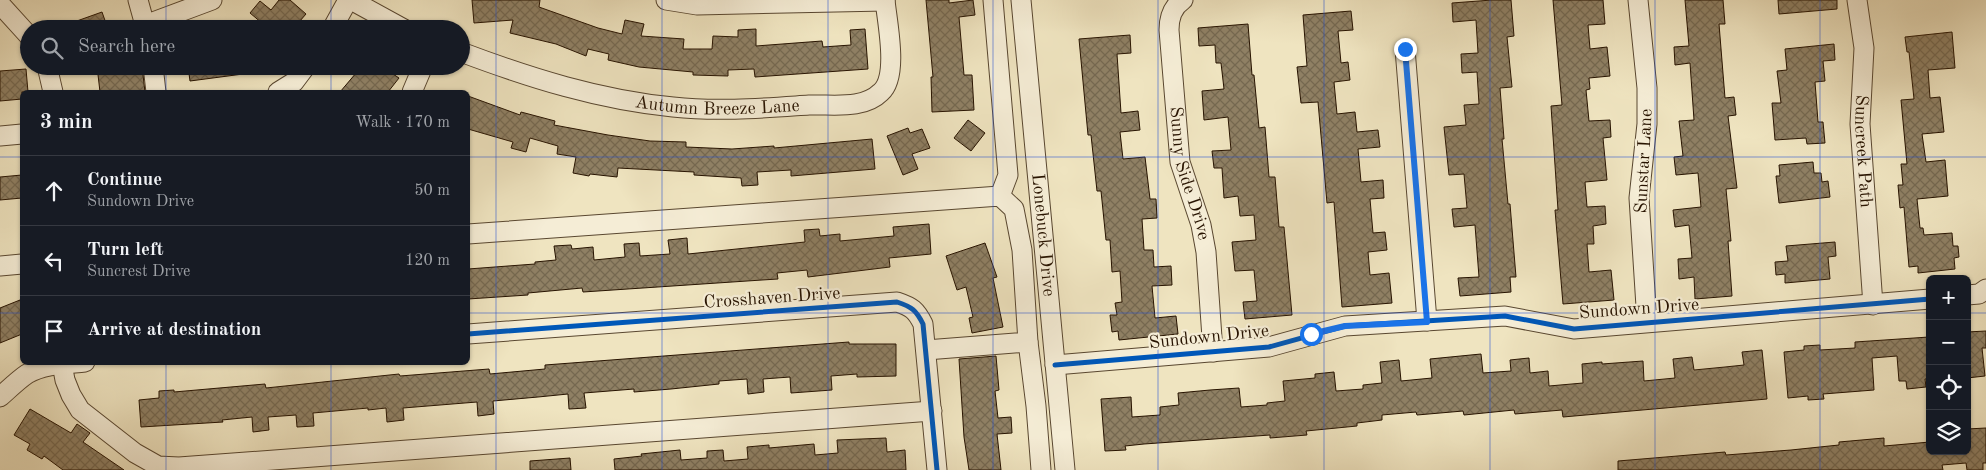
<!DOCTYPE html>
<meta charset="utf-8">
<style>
:root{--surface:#171b24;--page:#242831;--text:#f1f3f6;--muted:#9ea1a6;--line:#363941}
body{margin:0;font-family:"Old Standard TT",serif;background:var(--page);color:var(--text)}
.controls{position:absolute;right:15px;bottom:15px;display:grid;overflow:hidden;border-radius:8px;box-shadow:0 1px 4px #0004}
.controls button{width:45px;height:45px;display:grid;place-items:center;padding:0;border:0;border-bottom:1px solid var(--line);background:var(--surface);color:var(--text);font:25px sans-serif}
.stop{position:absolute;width:15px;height:15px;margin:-11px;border:4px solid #1a73e8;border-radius:50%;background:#fff}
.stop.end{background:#1a73e8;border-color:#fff;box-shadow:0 1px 5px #0008}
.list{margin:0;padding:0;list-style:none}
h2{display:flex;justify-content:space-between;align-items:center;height:65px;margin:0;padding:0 20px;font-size:21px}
h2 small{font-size:16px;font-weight:400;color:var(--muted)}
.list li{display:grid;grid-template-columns:32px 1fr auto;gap:15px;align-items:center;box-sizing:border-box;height:70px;padding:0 20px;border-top:1px solid var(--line)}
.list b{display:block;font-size:19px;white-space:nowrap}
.list p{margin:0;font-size:16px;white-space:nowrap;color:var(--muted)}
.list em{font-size:16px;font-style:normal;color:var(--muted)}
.icon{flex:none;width:28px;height:28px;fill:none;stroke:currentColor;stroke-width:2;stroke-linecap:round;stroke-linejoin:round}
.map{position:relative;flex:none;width:1986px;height:470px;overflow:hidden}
.search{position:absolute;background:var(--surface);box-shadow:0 1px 4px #0004;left:20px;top:20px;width:450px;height:55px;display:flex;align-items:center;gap:12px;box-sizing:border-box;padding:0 18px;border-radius:28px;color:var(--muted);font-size:19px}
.panel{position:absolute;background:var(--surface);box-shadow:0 1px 4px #0004;left:20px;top:90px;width:450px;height:275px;border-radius:8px}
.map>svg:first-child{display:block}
.building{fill:url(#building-cross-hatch);stroke:#271300}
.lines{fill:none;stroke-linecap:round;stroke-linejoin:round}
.minor-casing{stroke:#594730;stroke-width:21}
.minor{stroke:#f5edd6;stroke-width:19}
.cycleway-casing{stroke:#f5edd6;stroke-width:8}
.cycleway{stroke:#0057b8;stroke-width:5}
.route{stroke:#1a73e8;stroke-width:6}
.grid{fill:none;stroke:#1d4ed8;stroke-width:1;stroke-opacity:0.55}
.labels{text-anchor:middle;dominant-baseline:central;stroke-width:4.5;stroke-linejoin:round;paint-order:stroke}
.street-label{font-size:18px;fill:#271300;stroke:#f5edd6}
</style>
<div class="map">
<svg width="1986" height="470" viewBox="0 0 1986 470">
<defs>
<pattern id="building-cross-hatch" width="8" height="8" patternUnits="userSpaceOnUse" patternTransform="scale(1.25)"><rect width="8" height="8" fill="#8f8064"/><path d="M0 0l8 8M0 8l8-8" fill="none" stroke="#756850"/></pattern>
</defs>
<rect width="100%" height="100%" fill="#efe4c0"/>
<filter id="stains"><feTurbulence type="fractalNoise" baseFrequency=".004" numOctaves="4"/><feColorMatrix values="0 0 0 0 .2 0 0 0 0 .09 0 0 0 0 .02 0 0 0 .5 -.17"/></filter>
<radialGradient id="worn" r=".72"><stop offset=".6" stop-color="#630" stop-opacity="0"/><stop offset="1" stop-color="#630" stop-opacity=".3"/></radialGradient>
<path class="building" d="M279,0H290L306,14L293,29H269L250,13L260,1L271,10Z
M472,0H540L539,7L598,28L622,34L625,20L644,24L641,36L684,39L683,49H712L713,36L738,37V30L756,29V46L822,41L823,47L851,45L850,30L865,29L868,69L755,77L754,69L728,70V76L693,75V72L639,67L608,60L609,54L588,49L586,56L556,44L510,33L513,20L474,23Z
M926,0H949V3L973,0L975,15L959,17L964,75H972L974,110L932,112L931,77H933Z
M1492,0H1511L1514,36L1507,37L1512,87L1500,88L1504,139H1502L1508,204H1510L1516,277H1510L1511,292L1460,296L1458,278L1479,277L1475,225L1454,227L1452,209L1467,208L1464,174L1449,175L1444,127L1466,125L1464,105L1479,104L1477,72L1462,73L1461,54L1478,53L1476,20L1453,22L1452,3Z
M1553,0H1603L1605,24L1588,25L1590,49L1607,47L1610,76L1589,78L1590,89L1586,90L1589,121L1610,120L1611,137L1603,138L1607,180L1585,182L1587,207L1605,206L1606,224L1593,226L1594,244H1587L1589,272L1611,270L1614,300L1563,304L1555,210H1558L1551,106L1562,105Z
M1685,0H1723L1725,24H1719L1725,98L1734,97L1736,115L1728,116L1737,188L1726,189L1731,241H1728L1732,296L1695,299L1694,277L1679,279L1678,259L1692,258L1689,225L1675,227L1673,210L1701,207L1698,173L1676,175L1674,157L1683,156L1679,121L1694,120L1690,63L1675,65L1674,47L1689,46Z
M1778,0H1837V9L1779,14Z
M1351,11L1353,30L1338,31L1341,63L1348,62L1350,80L1334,82L1337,114L1355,112L1357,132L1378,130L1380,147L1358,149L1361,182L1383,180L1384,198L1370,199L1373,233L1385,232L1387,250L1368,252L1370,275L1389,273L1392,303L1342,307L1334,202L1327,203L1318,102L1301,103L1297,67L1307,66L1303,15Z
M102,12L108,29H60V27Z
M1248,24L1252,75H1254L1259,128L1265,127L1269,177H1275L1279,227H1284L1292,315L1245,319L1243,302L1257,301L1254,270L1235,271L1232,242L1256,240L1254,215L1240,216L1238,196L1224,198L1222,168H1214L1212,151L1231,150L1228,117L1204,120L1202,91L1224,89L1221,63H1216L1215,45L1199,46L1198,28Z
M1952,32L1955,68L1928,70L1930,98L1940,97L1944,132L1922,134L1926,162L1945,160L1948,196L1917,199L1920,228H1923L1924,235L1952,233L1953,246H1958L1959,257L1954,258L1955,269L1918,273V266L1909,267L1904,207L1900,208L1898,185H1903L1901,164H1907L1901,100L1914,99L1909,52H1907L1905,37Z
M1130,35L1131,53L1117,54L1121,113L1138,111L1140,130L1120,132L1123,159L1145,157L1150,199H1156L1157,218L1142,219L1144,250H1153L1154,267L1171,266L1172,285L1152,286L1155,318L1176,316L1178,334L1119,340L1118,331L1112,332L1110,315H1117L1115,303L1122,302L1120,271L1112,272L1110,240H1106L1101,191H1097L1091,135H1088L1079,39Z
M1834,44L1835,60L1823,61L1825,81L1815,82L1818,122H1823L1825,143L1807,144L1806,138L1775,140L1772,103H1781L1777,71L1787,70L1785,49Z
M97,66H142L145,92H100Z
M188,66H243V74L190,81Z
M362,66H381L399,78L388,92H340Z
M26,69L28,92H22V99L0,101V71Z
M468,96L520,115L521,112L555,121L554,125L608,135L650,141L686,142V147L732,149L774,146V148L872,139L875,169L791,176V170L757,172L758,185L742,186L741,178L694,175V172L618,168L617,177L590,174L589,176L573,173L576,157L557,154L558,146L530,138L526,152L511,148L513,142L468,129Z
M968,120L985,133L971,151L954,138Z
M908,128L910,133L922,129L930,148L912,154L918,169L903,175L887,136Z
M1813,162L1814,173H1821L1822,182L1828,181L1830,197L1779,203L1776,176H1780L1779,165Z
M22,175V198L0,200V177Z
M929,224L931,254L889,258L890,267L808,277L807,270L777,273L778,279L762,280L583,292L582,288L528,293V295L468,299V269L535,264V262L556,260L554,246L571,245L572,249L593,247L594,260L625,257L624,244L639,243L640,256L670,254L668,240L687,238L688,254L805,242L804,230L819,229L820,236L840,234V241L894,236L893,227Z
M1835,242L1836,256L1828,257L1830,279L1785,283V274L1776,275L1775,262L1788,261L1786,246Z
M985,243L997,277L993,278L1003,327L972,333L969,318L973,317L966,287L957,290L946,256Z
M20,300L22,307V334L0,343V308Z
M1986,331V348H1982L1985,376L1967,378V332Z
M1929,337L1930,379H1925L1926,387L1907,389L1906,381H1899L1897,356L1872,358L1874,390L1823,394L1824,399L1808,400V396L1788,398L1784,352L1804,350V346L1820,345V350L1855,348V342Z
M849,342V344H896V376L857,377V374L831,376L832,390L791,393L790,377L763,379L764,392L748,394L747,379L719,381V384L671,389L634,392V389L584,393L586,408L569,409L568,394L538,397L493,401L494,414L478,416L477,402L403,408L404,420L387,422L386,408L368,410V408L313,413L314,426L297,427L296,415L268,417L269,430L253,432L252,417L222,420L223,422L141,427L139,400L159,398V391L174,390V392L265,384L266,388L399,374L400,376L489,369L490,374L545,369V365Z
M1762,350L1767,399L1563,417L1562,410L1515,414L1514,410L1464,415L1463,411L1417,415L1416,412L1382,415V420L1357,423V426L1306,431L1307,435L1270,438V435L1144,444L1125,446L1126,450L1105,451L1101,399L1131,397L1132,417L1160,415V407L1179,405L1178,393L1210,390L1239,388L1241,407L1267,405V403L1285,401L1283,381L1315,378V374L1334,372L1336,391L1363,389V385L1382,383L1380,362L1399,360L1401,381L1432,378L1430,359L1481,354L1483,373L1511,371L1510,360L1529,358L1530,373L1548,371L1549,386L1583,383L1582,364L1602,362V364L1643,361L1644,381L1675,378L1673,359L1692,357L1694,370L1725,367L1744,365L1742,352Z
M996,356L999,390L995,391L998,418L1011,417L1012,433L997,434L1001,470H969L964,437L959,359Z
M30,409L71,433L77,424L90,433L83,442L124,470H63L44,456L42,459L27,450L30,444L14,435Z
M1986,428V463H1983V470H1967L1966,463L1942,465L1943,470H1618V461L1725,452L1726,455L1791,450L1839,445V442L1884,438V446L1930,442V451H1967V429Z
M886,438L887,452L905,450L906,470H615L614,459L642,456L641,454L680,450L681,460L707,458V451L723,450L724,461L748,459L747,447L769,445V448L814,444L815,455L838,453L837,440Z
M570,458L571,470H530V461Z"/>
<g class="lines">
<defs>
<g id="minor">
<path d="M138,0L146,29"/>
<path d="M351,0L404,29"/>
<path d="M666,0L697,5L885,1"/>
<path d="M993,0L1008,175L1000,196"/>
<path id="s1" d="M1021,0L1065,470"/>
<path id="s2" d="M1183,0C1172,7 1169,18 1169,30L1180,162L1201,225L1206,252L1213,352"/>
<path d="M1638,0L1647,88V124L1639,198L1647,322"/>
<path id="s3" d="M1857,0L1864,48L1860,124L1873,305"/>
<path d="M0,4L29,36"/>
<path d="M145,25L212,0"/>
<path d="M332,29L348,0"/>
<path d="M1405,49L1427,321"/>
<path id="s4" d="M461,52C530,78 600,100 673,107C718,112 764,108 809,105C833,104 863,110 881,92C899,76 887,22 885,0"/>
<path d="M47,66L53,92"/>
<path d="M153,66L156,92"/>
<path d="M278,92L294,82L306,66"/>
<path d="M412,92L423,66"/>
<path d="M0,136L22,134"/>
<path d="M468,234L1000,196L1014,209L1022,250L1028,342L926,350"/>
<path d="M0,266L22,264"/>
<path d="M1967,295L1979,294L1986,289"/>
<path d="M468,334L897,302C912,307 916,310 923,324L937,470"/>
<path d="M1028,342L1036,406L1041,470"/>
<path d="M62,364L65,380L71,395L80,410L135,453L158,466L179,467L932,411"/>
<path d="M1055,365L1269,347L1345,326L1505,316L1574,329L1930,299"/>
<path d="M0,397C9,389 18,380 27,374C44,364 66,364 85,362"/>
</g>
</defs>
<use href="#minor" class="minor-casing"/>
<use href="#minor" class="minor"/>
<defs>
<path id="cycleway" d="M468,334L897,302C912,307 916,310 923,324L937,470
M1055,365L1269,347L1345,326L1505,316L1574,329L1930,299"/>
</defs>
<use href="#cycleway" class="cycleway-casing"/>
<use href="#cycleway" class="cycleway"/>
</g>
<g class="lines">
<path class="route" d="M1311,334L1345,326L1427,322L1405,49"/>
</g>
<path class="grid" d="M166,0V29M331,0V29M496,0V470M662,0V470M828,0V470M993,0V470M1158,0V470M1324,0V470M1490,0V470M1655,0V470M1820,0V470M166,66V92M331,66V92M0,157H22M468,157H1986M0,313H22M468,313H1930M1967,313H1986M166,362V470M331,362V470"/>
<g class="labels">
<g class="street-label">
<text stroke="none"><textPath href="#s4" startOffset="264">Autumn Breeze Lane</textPath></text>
<text stroke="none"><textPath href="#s3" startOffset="152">Suncreek Path</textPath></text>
<text transform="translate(1644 161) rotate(-87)">Sunstar Lane</text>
<text stroke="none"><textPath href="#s2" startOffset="180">Sunny Side Drive</textPath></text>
<text stroke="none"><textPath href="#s1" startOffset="236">Lonebuck Drive</textPath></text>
<text transform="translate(772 298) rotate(-4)">Crosshaven Drive</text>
<text transform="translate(1639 309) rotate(-4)">Sundown Drive</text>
<text transform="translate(1209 337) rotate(-6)">Sundown Drive</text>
</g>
</g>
<rect width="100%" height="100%" filter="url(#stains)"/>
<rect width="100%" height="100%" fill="url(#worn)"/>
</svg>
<div class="controls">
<button>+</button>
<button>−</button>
<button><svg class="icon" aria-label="locate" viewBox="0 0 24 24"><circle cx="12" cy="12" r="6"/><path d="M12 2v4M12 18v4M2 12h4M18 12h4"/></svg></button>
<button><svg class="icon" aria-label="layers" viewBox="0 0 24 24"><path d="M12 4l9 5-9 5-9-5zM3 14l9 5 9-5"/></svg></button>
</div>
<div class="stop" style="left:1311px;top:334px"></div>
<div class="stop end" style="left:1405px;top:49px"></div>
<div class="search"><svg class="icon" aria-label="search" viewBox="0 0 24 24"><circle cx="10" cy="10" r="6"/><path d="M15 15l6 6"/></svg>Search here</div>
<section class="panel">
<h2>3 min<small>Walk · 170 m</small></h2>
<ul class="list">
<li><svg class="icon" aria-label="ahead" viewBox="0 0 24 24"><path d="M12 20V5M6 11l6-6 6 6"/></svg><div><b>Continue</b><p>Sundown Drive</p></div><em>50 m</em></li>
<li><svg class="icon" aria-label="left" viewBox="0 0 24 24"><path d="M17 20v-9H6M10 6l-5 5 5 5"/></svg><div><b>Turn left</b><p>Suncrest Drive</p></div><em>120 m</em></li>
<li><svg class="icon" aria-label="arrive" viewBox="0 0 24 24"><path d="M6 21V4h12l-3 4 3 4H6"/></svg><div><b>Arrive at destination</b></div></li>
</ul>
</section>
</div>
